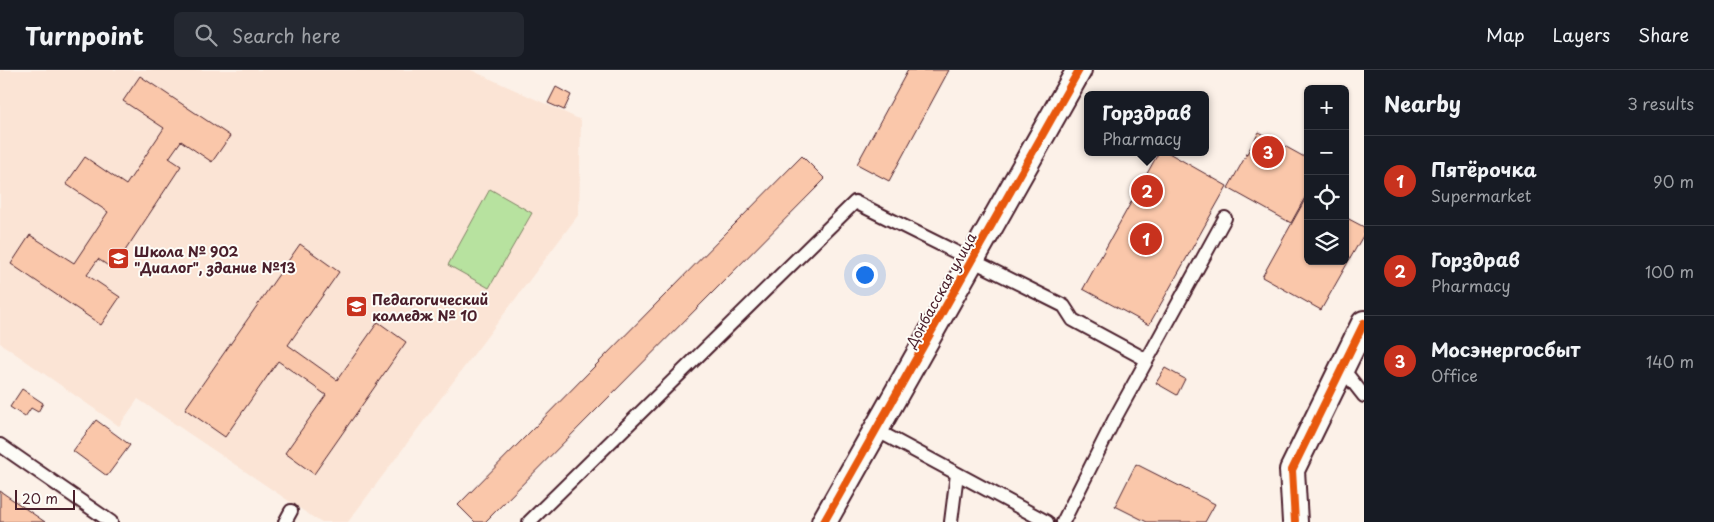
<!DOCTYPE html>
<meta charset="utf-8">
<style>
:root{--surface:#171b24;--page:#242831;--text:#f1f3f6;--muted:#9ea1a6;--line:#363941;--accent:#c8321e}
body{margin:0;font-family:"Playpen Sans",sans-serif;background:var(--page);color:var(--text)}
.controls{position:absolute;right:15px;top:15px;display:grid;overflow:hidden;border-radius:8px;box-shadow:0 1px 4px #0004}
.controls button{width:45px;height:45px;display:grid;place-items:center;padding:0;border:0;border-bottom:1px solid var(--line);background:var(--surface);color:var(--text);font:25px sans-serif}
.scale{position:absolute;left:15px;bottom:12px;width:60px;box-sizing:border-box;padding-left:5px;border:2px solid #4a1f2b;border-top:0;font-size:14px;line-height:18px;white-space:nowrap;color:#4a1f2b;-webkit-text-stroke:4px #fdfcf7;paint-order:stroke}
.you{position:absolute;left:864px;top:204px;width:18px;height:18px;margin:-12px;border:4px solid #fff;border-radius:50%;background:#1a73e8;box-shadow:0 0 0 8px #1a73e833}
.badge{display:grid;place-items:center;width:32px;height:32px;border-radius:50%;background:var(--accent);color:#fff;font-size:16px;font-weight:700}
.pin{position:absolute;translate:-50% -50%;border:2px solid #fff;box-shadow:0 1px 5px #0006}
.popup{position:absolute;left:1084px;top:21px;width:125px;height:65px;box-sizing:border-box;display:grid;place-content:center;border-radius:8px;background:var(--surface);filter:drop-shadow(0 1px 4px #0005);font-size:16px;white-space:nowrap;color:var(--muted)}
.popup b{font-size:19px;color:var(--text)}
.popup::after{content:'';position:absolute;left:50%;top:100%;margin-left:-10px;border:10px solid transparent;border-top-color:var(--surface)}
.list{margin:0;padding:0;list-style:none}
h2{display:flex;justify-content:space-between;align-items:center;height:65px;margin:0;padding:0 20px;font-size:21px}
h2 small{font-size:16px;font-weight:400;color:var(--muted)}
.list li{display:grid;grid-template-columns:32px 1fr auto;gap:15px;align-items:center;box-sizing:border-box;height:90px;padding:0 20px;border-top:1px solid var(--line)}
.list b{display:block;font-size:19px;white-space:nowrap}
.list p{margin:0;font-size:16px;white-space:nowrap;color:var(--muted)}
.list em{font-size:16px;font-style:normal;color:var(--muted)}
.icon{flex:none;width:28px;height:28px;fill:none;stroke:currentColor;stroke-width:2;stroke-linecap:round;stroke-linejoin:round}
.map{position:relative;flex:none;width:1364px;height:452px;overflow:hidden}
header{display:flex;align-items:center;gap:30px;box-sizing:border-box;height:70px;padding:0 25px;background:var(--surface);border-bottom:1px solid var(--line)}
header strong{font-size:24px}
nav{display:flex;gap:28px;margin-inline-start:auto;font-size:18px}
.search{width:350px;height:45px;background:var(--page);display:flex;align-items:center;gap:12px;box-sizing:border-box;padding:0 18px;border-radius:8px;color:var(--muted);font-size:19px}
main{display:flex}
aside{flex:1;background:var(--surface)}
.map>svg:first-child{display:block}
.built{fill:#fbe4d5}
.green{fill:#b7e29f;stroke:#808065}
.building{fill:#fac7aa;stroke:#4a1f2b}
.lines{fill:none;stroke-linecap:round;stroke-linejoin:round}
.service-casing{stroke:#4a1f2b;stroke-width:16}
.minor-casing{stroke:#4a1f2b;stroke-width:28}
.service{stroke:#fdfcf7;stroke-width:12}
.minor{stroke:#fdfcf7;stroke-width:24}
.cycleway-casing{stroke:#fdfcf7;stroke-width:11}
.cycleway{stroke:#e8590c;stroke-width:8}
.labels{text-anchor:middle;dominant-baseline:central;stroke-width:4;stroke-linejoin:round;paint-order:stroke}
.poi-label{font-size:14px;font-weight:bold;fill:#4a1f2b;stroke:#fdfcf7;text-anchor:start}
.street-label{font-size:14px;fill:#4a1f2b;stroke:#fdfcf7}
</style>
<header>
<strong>Turnpoint</strong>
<div class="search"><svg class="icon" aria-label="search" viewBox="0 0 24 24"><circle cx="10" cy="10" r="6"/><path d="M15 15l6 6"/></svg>Search here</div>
<nav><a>Map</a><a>Layers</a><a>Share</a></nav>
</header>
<main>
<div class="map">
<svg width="1364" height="452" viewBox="0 0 1364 452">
<rect width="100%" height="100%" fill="#fcf1e8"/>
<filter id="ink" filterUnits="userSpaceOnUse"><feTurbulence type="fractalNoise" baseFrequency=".02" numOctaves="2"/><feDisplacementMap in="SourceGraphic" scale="10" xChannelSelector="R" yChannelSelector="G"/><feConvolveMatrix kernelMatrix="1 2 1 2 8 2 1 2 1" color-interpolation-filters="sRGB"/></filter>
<g filter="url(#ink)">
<path class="built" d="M0,0H471L581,50L579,144L348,452H320L138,329L119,356L0,273Z"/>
<path class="green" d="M490,119L532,143L489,218L448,195Z"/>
<path class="building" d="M908,0H949L889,111L857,94Z
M140,6L230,66L212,92L181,71L169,88L181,96L113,199L98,189L87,205L120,227L101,255L11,194L30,165L74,193L108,142L66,114L85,87L126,115L164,58L123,31Z
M556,17L571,25L564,40L548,33Z
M1259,62L1308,89V122L1291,153L1228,118Z
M1159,82H1167L1227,116L1149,255L1083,219Z
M802,86L825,109L485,452H475L458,435Z
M1307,126L1308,191H1345V147L1364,157V164L1321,240L1262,207Z
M300,174L339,202L288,275L337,310L378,252L406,272L314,404L285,383L326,325L278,291L225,367L185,339Z
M1165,298L1185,309L1177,325L1156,313Z
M22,319L43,333L38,342L31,338L25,347L10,337Z
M96,350L130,375L107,406L73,381Z
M1136,394L1215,434L1205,452H1147L1115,436Z
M0,421L45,452H0Z"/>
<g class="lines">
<defs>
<path id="service" d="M1342,298L1364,326
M876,360L1047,452
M0,375L111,452
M285,452L291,441
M529,452L855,132L1064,236L1073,250L1147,290
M951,452L957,404
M1063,452L1114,350L1225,148"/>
<path id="minor" d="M824,452L1079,0
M1295,452L1292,400L1364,253"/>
</defs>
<use href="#service" class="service-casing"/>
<use href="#minor" class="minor-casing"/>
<use href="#service" class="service"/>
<use href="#minor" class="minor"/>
<defs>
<path id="cycleway" d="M824,452L1079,0
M1295,452L1292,400L1364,253"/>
</defs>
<use href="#cycleway" class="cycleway-casing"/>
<use href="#cycleway" class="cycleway"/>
</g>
</g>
<defs>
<symbol id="school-square" viewBox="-11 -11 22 22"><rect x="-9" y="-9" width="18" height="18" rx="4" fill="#c8321e" stroke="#fdfcf7"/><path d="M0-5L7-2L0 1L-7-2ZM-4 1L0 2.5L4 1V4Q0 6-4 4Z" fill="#fff"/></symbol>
<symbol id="university-square" viewBox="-11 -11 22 22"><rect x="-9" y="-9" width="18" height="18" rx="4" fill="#c8321e" stroke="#fdfcf7"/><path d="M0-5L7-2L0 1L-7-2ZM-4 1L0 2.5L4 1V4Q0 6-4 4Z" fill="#fff"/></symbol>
</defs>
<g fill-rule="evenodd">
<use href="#school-square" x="106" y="176" width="25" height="25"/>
<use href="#university-square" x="344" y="224" width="25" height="25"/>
</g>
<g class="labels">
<g class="poi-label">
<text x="134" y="181">Школа № 902<tspan x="134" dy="16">"Диалог", здание №13</tspan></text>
<text x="372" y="229">Педагогический<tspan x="372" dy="16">колледж № 10</tspan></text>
</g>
<g class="street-label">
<text transform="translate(941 220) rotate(-61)">Донбасская улица</text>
</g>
</g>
</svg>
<div class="controls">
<button>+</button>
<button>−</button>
<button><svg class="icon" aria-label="locate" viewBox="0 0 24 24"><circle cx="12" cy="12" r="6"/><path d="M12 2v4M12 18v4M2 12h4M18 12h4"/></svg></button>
<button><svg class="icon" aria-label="layers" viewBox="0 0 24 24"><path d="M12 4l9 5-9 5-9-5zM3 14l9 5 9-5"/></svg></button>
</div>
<div class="scale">20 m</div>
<div class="you"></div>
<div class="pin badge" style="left:1146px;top:169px">1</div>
<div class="pin badge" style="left:1147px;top:121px">2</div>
<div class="popup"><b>Горздрав</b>Pharmacy</div>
<div class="pin badge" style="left:1268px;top:82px">3</div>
</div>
<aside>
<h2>Nearby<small>3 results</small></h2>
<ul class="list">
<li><span class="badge">1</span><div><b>Пятёрочка</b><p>Supermarket</p></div><em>90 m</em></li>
<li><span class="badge">2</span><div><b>Горздрав</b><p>Pharmacy</p></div><em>100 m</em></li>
<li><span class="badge">3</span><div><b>Мосэнергосбыт</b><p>Office</p></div><em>140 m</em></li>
</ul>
</aside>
</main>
